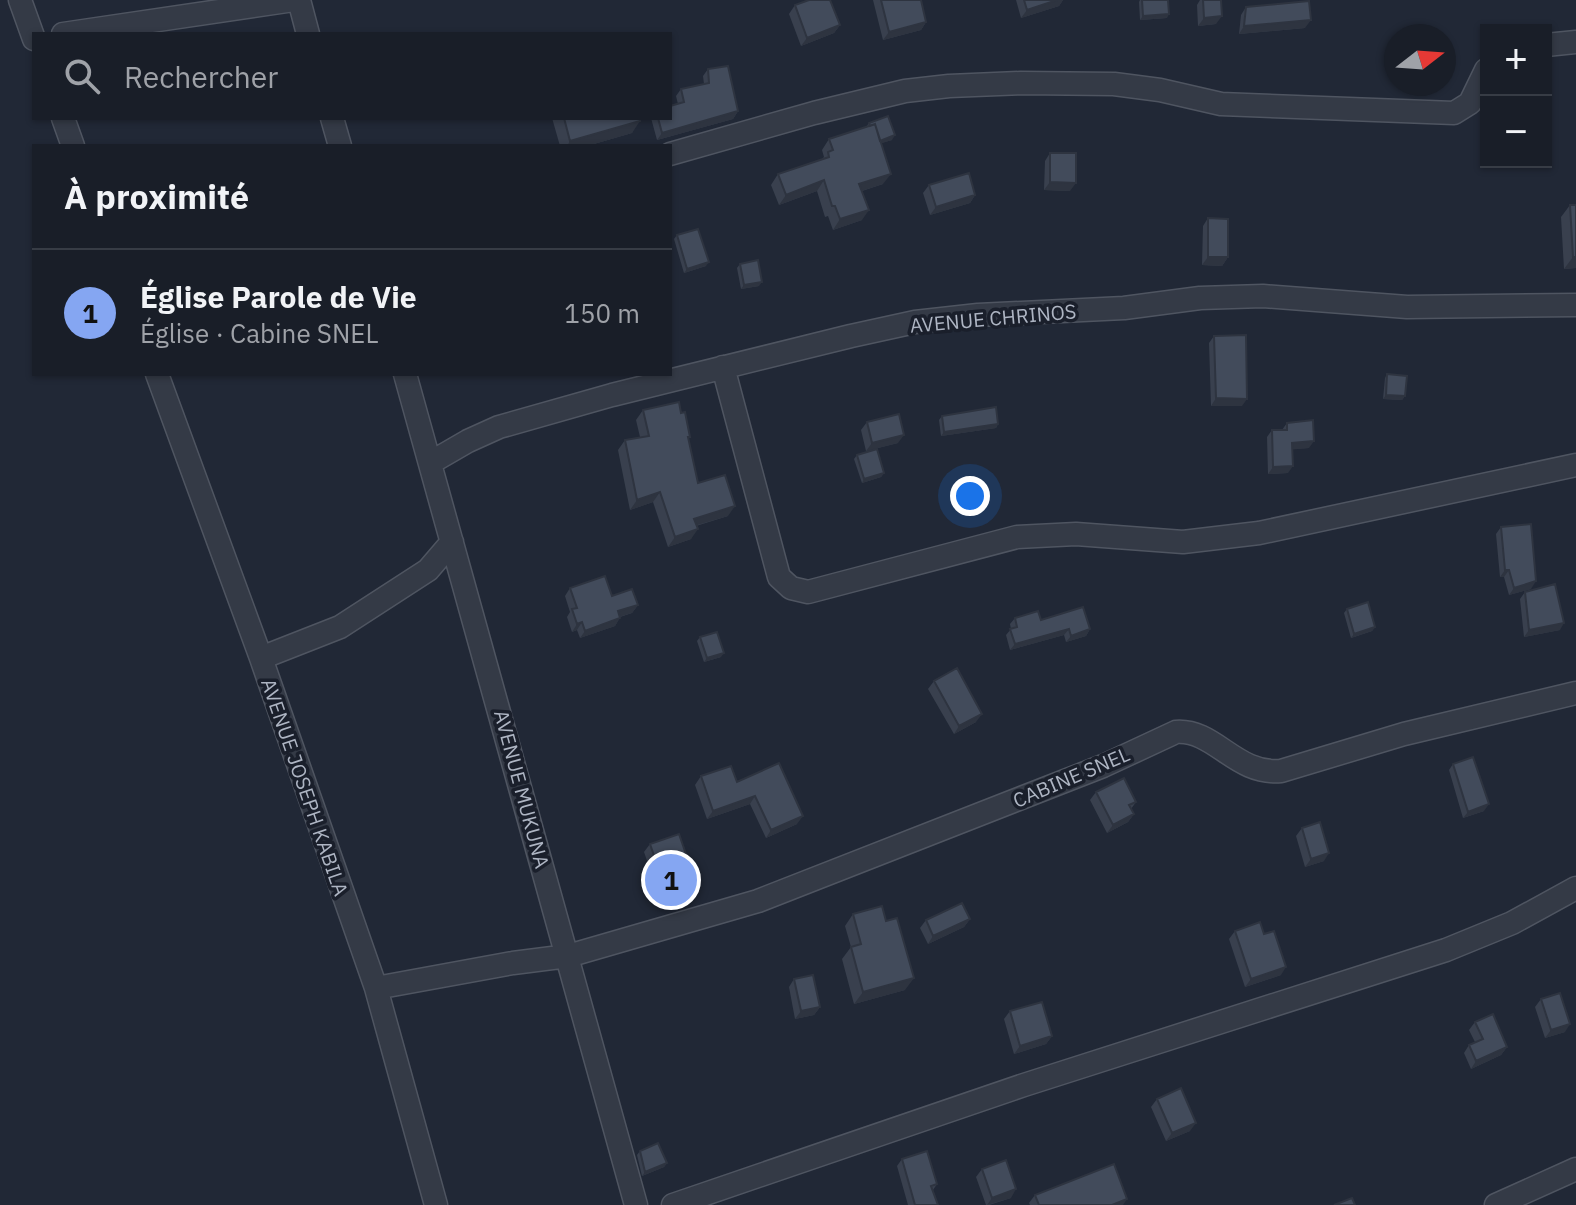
<!DOCTYPE html>
<html lang="fr">
<meta charset="utf-8">
<style>
:root{--surface:#191e28;--page:#262b34;--text:#f1f3f6;--muted:#9fa2a8;--line:#373c45;--accent:#85a6f2}
body{margin:0;font-family:"IBM Plex Sans",sans-serif;background:var(--page);color:var(--text)}
.controls{position:absolute;right:24px;top:24px;display:grid;overflow:hidden;border-radius:0px;box-shadow:0 2px 6px #0004}
.controls button{width:72px;height:72px;display:grid;place-items:center;padding:0;border:0;border-bottom:2px solid var(--line);background:var(--surface);color:var(--text);font:40px sans-serif}
.compass{position:absolute;left:1384px;top:24px;width:72px;height:72px;border-radius:50%;background:var(--surface);box-shadow:0 2px 6px #0004;rotate:73deg}
.you{position:absolute;left:970px;top:496px;width:28px;height:28px;margin:-20px;border:6px solid #fff;border-radius:50%;background:#1a73e8;box-shadow:0 0 0 12px #1a73e833}
.badge{display:grid;place-items:center;width:52px;height:52px;border-radius:50%;background:var(--accent);color:#111;font-size:26px;font-weight:700}
.pin{position:absolute;translate:-50% -50%;border:4px solid #fff;box-shadow:0 2px 8px #0006}
.list{margin:0;padding:0;list-style:none}
h2{display:flex;justify-content:space-between;align-items:center;height:104px;margin:0;padding:0 32px;font-size:34px}
h2 small{font-size:26px;font-weight:400;color:var(--muted)}
.list li{display:grid;grid-template-columns:52px 1fr auto;gap:24px;align-items:center;box-sizing:border-box;height:128px;padding:0 32px;border-top:2px solid var(--line)}
.list b{display:block;font-size:30px;white-space:nowrap}
.list p{margin:0;font-size:26px;white-space:nowrap;color:var(--muted)}
.list em{font-size:26px;font-style:normal;color:var(--muted)}
.icon{flex:none;width:44px;height:44px;fill:none;stroke:currentColor;stroke-width:2;stroke-linecap:round;stroke-linejoin:round}
.map{position:relative;flex:none;width:1576px;height:1205px;overflow:hidden}
.search{position:absolute;background:var(--surface);box-shadow:0 2px 6px #0004;left:32px;top:32px;width:640px;height:88px;display:flex;align-items:center;gap:20px;box-sizing:border-box;padding:0 28px;border-radius:0px;color:var(--muted);font-size:30px}
.panel{position:absolute;background:var(--surface);box-shadow:0 2px 6px #0004;left:32px;top:144px;width:640px;height:232px;border-radius:0px}
.map>svg:first-child{display:block}
.lines{fill:none;stroke-linecap:round;stroke-linejoin:round}
.minor-casing{stroke:#4f5561;stroke-width:25}
.minor{stroke:#343a46;stroke-width:22}
.wall{fill:#39404e}
.shaded-wall{fill:#2e3440}
.building{fill:#424b5b;stroke:#2e3440;stroke-width:2}
.labels{text-anchor:middle;dominant-baseline:central;stroke-width:7;stroke-linejoin:round;paint-order:stroke}
.street-label{font-size:20px;fill:#aeb5c3;stroke:#1a1f2b}
</style>
<div class="map">
<svg width="1576" height="1205" viewBox="0 0 1576 1205">
<rect width="100%" height="100%" fill="#212836"/>
<g class="lines">
<defs>
<path id="minor" d="M20,0L34,39
M299,0L308,34
M63,34L294,0
M1546,45L1576,42
M63,118L73,146
M332,118L340,146
M670,154L814,113L905,91L949,86L1021,83L1114,84L1160,90L1221,104L1454,113L1470,103L1486,70
M723,367L779,577L791,588L808,592L1017,537L1076,534L1183,542L1259,533L1576,465
M157,374L261,658L376,988L436,1205
M405,374L636,1205
M430,463L468,441L499,427L612,395L851,336L915,322L978,315L1124,308L1200,298L1263,296L1407,307L1576,305
M261,658L340,627L428,570L452,542
M376,988L513,963L568,956L758,901L1103,766L1176,732C1215,729 1235,775 1281,771L1404,734L1576,693
M673,1205L1024,1085L1446,950L1512,923L1576,888
M1496,1205L1576,1169"/>
</defs>
<use href="#minor" class="minor-casing"/>
<use href="#minor" class="minor"/>
</g>
<path class="wall" d="M873,0H921L926,22L921,30L883,40Z
M1016,0H1063L1059,6L1021,18Z
M1140,0H1168L1167,18L1140,20L1139,2Z
M1200,0H1221L1216,24L1198,26L1197,5Z
M795,5L840,25L834,33L801,46L789,14Z
M1246,7L1305,28L1239,34L1241,15Z
M708,69L738,111L733,119L657,140L651,118H670L678,104L676,96L681,89L704,84L703,76Z
M552,118H639L632,133L587,146H560Z
M869,123L892,140L881,143L883,184L862,191V220L833,230L828,216L825,217L817,191L779,205L771,185L778,174L822,159L824,157L822,150L829,139L866,127Z
M1050,153L1070,191L1044,190L1045,161Z
M929,185L975,195L970,203L930,215L923,193Z
M1570,205H1576V268L1564,269L1561,217Z
M1208,218L1228,257L1222,266L1202,265L1203,226Z
M677,235L706,266L684,273L674,239Z
M740,264L759,286L741,289L737,268Z
M1214,336L1242,406H1211L1209,343Z
M1387,374L1405,396L1402,400L1383,399L1385,378Z
M643,410L681,413L690,437L688,440L698,483L728,516L696,526L691,539L668,547L653,502L630,510L618,450L625,440L640,437L636,420Z
M942,416L998,424L996,428L941,436L939,420Z
M867,422L898,443L866,451L861,430Z
M1287,423L1309,448L1292,449L1288,473L1268,474L1267,437L1272,430H1282Z
M857,455L884,473L881,477L862,483L854,459Z
M1501,527L1531,589L1509,595L1504,577H1500L1496,534Z
M570,588L612,596L638,605L632,613L620,617L615,626L580,638L577,630L572,632L567,617L570,612L565,596Z
M1525,592L1560,630L1524,637L1520,599Z
M1347,609L1375,627L1372,631L1351,638L1344,613Z
M1015,618L1041,620L1090,629L1086,636L1066,642L1064,635L1010,650L1006,635L1011,629L1010,624Z
M700,637L721,657L704,662L697,641Z
M934,681L976,722L954,734L928,689Z
M1453,764L1484,811L1463,818L1449,770Z
M701,776L737,782L797,824L766,838L750,804L707,819L695,785Z
M1096,792L1136,802L1131,809L1134,814L1128,822L1107,833L1090,800Z
M1302,828L1324,861L1305,867L1296,836Z
M650,844L691,894L662,904L644,852Z
M853,914L905,990L854,1004L842,959L851,947L845,926Z
M970,919L964,927L928,944L920,928L926,920Z
M1235,931L1281,975L1245,987L1229,939Z
M794,979L820,1007L814,1015L795,1019L789,987Z
M1541,999L1565,1032L1545,1038L1535,1007Z
M1010,1011L1052,1036L1046,1044L1014,1054L1004,1019Z
M1475,1022L1507,1047L1501,1055L1471,1069L1464,1053L1469,1045L1475,1042L1469,1030Z
M1157,1099L1190,1131L1166,1141L1151,1107Z
M640,1151L667,1163L664,1167L642,1176L637,1155Z
M902,1159L937,1184L933,1190L938,1205H908L897,1166Z
M982,1169L1011,1198L989,1205H986L976,1177Z
M1035,1195L1123,1205H1030L1029,1203Z"/>
<path class="shaded-wall" d="M1057,0H1063L1059,6L1021,18L1027,10Z
M1169,14L1167,18L1140,20L1143,16Z
M1222,16L1216,24L1198,26L1204,18Z
M1311,20L1305,28L1239,34L1244,26Z
M926,22L921,30L883,40L889,32Z
M840,25L834,33L801,46L807,38Z
M738,111L733,119L657,140L662,133Z
M640,121L632,133L587,146H567L570,141Z
M895,135L892,140L873,146L875,142Z
M891,174L883,184L852,194L859,184Z
M824,180L817,191L779,205L786,195Z
M1050,182L1076,183L1070,191L1044,190Z
M975,195L970,203L930,215L936,207Z
M869,210L862,220L833,230L840,219Z
M1208,257H1228L1222,266L1202,265Z
M1573,257H1576V268L1564,269Z
M709,262L706,266L684,273L687,269Z
M762,282L759,286L741,289L744,285Z
M1386,395L1405,396L1402,400L1383,399Z
M1216,398L1247,399L1242,406H1211Z
M998,424L996,428L941,436L944,432Z
M904,435L898,443L866,451L872,443Z
M1314,441L1309,448L1287,450L1292,443Z
M1293,466L1288,473L1268,474L1273,467Z
M884,473L881,477L862,483L864,479Z
M660,492L653,502L630,510L637,500Z
M735,506L728,516L687,528L694,519Z
M698,529L691,539L668,547L675,537Z
M1505,570H1509L1504,577H1500Z
M1536,581L1531,589L1509,595L1514,588Z
M638,605L632,613L612,619L618,611Z
M620,618L615,626L580,638L585,631Z
M582,622L577,630L572,632L577,624Z
M1564,623L1560,630L1524,637L1529,630Z
M1375,627L1372,631L1351,638L1354,634Z
M1069,629L1064,635L1010,650L1015,644Z
M1090,629L1086,636L1066,642L1071,636Z
M724,653L721,657L704,662L707,658Z
M982,714L976,722L954,734L959,726Z
M755,796L750,804L707,819L713,811Z
M1489,804L1484,811L1463,818L1468,812Z
M1134,814L1128,822L1107,833L1113,825Z
M803,816L797,824L766,838L771,830Z
M1329,853L1324,861L1305,867L1311,859Z
M697,886L691,894L662,904L668,896Z
M970,919L964,927L928,944L933,936Z
M1286,967L1281,975L1245,987L1251,979Z
M914,978L905,990L854,1004L863,992Z
M820,1007L814,1015L795,1019L801,1011Z
M1570,1024L1565,1032L1545,1038L1551,1030Z
M1052,1036L1046,1044L1014,1054L1020,1046Z
M1507,1047L1501,1055L1471,1069L1476,1061Z
M1196,1123L1190,1131L1166,1141L1172,1133Z
M667,1163L664,1167L642,1176L645,1172Z
M1016,1189L1011,1198L987,1205L992,1198Z
M1127,1199L1123,1205H1112Z"/>
<path class="building" d="M809,0H830L840,25L807,38L795,5Z
M881,0H921L926,22L889,32Z
M1024,0H1057L1027,10Z
M1142,0H1168L1169,14L1143,16Z
M1203,0H1221L1222,16L1204,18Z
M1309,1L1311,20L1244,26L1246,7Z
M728,66L738,111L662,133L658,118H670V106L684,102L681,89L709,83L708,69Z
M888,116L895,135L880,141L875,124L870,126L869,123Z
M564,118H639L640,121L570,141Z
M875,124L891,174L859,184L869,210L840,219L835,206H832L824,180L786,195L778,174L829,157L828,152L833,150L829,139Z
M1050,153H1076V183L1050,182Z
M969,173L975,195L936,207L929,185Z
M1570,205H1576V257H1573Z
M1208,218L1228,219V257H1208Z
M698,229L709,262L687,269L677,235Z
M758,260L762,282L744,285L740,264Z
M1246,335L1247,399L1216,398L1214,336Z
M1387,374L1407,376L1405,396L1386,395Z
M679,402L681,413L685,412L690,437H688L698,483L725,475L735,506L694,519L698,529L675,537L660,492L637,500L625,440L649,436L643,410Z
M996,407L998,424L944,432L942,416Z
M899,414L904,435L872,443L867,422Z
M1313,420L1314,441L1292,443L1293,466L1273,467L1272,430H1287V423Z
M877,449L884,473L864,479L857,455Z
M1531,524L1536,581L1514,588L1509,570H1505L1501,527Z
M605,576L612,596L632,589L638,605L618,611L620,618L585,631L582,622L577,624L572,609L577,608L570,588Z
M1555,584L1564,623L1529,630L1525,592Z
M1368,602L1375,627L1354,634L1347,609Z
M1083,607L1090,629L1071,636L1069,629L1015,644L1010,629L1017,627L1015,618L1038,611L1041,620Z
M717,632L724,653L707,658L700,637Z
M957,668L982,714L959,726L934,681Z
M1473,757L1489,804L1468,812L1453,764Z
M779,763L803,816L771,830L755,796L713,811L701,776L731,766L737,782Z
M1124,778L1136,802L1129,805L1134,814L1113,825L1096,792Z
M1320,822L1329,853L1311,859L1302,828Z
M679,834L697,886L668,896L650,844Z
M962,903L970,919L933,936L926,920Z
M882,906L886,921L897,918L914,978L863,992L851,947L861,944L853,914Z
M1260,922L1264,934L1274,931L1286,967L1251,979L1235,931Z
M813,975L820,1007L801,1011L794,979Z
M1560,993L1570,1024L1551,1030L1541,999Z
M1042,1002L1052,1036L1020,1046L1010,1011Z
M1493,1014L1507,1047L1476,1061L1469,1045L1483,1039L1475,1022Z
M1181,1088L1196,1123L1172,1133L1157,1099Z
M658,1143L667,1163L645,1172L640,1151Z
M927,1151L937,1184L931,1186L938,1205H915L902,1159Z
M1006,1160L1016,1189L992,1198L982,1169Z
M1114,1164L1127,1199L1112,1205H1039L1035,1195Z
M1352,1198L1355,1205H1334Z"/>
<g class="labels">
<g class="street-label">
<text transform="translate(993 318) rotate(-5)">AVENUE CHRINOS</text>
<text transform="translate(1071 777) rotate(-23)">CABINE SNEL</text>
<text transform="translate(305 787) rotate(71)">AVENUE JOSEPH KABILA</text>
<text transform="translate(522 789) rotate(75)">AVENUE MUKUNA</text>
</g>
</g>
</svg>
<div class="controls">
<button>+</button>
<button>−</button>
</div>
<svg class="compass" viewBox="-18 -18 36 36"><path d="M0-13l5 13h-10z" fill="#e53935"/><path d="M0 13l5-13h-10z" fill="#9fa2a8"/></svg>
<div class="you"></div>
<div class="pin badge" style="left:671px;top:880px">1</div>
<div class="search"><svg class="icon" aria-label="search" viewBox="0 0 24 24"><circle cx="10" cy="10" r="6"/><path d="M15 15l6 6"/></svg>Rechercher</div>
<section class="panel">
<h2>À proximité<small></small></h2>
<ul class="list">
<li><span class="badge">1</span><div><b>Église Parole de Vie</b><p>Église · Cabine SNEL</p></div><em>150 m</em></li>
</ul>
</section>
</div>
